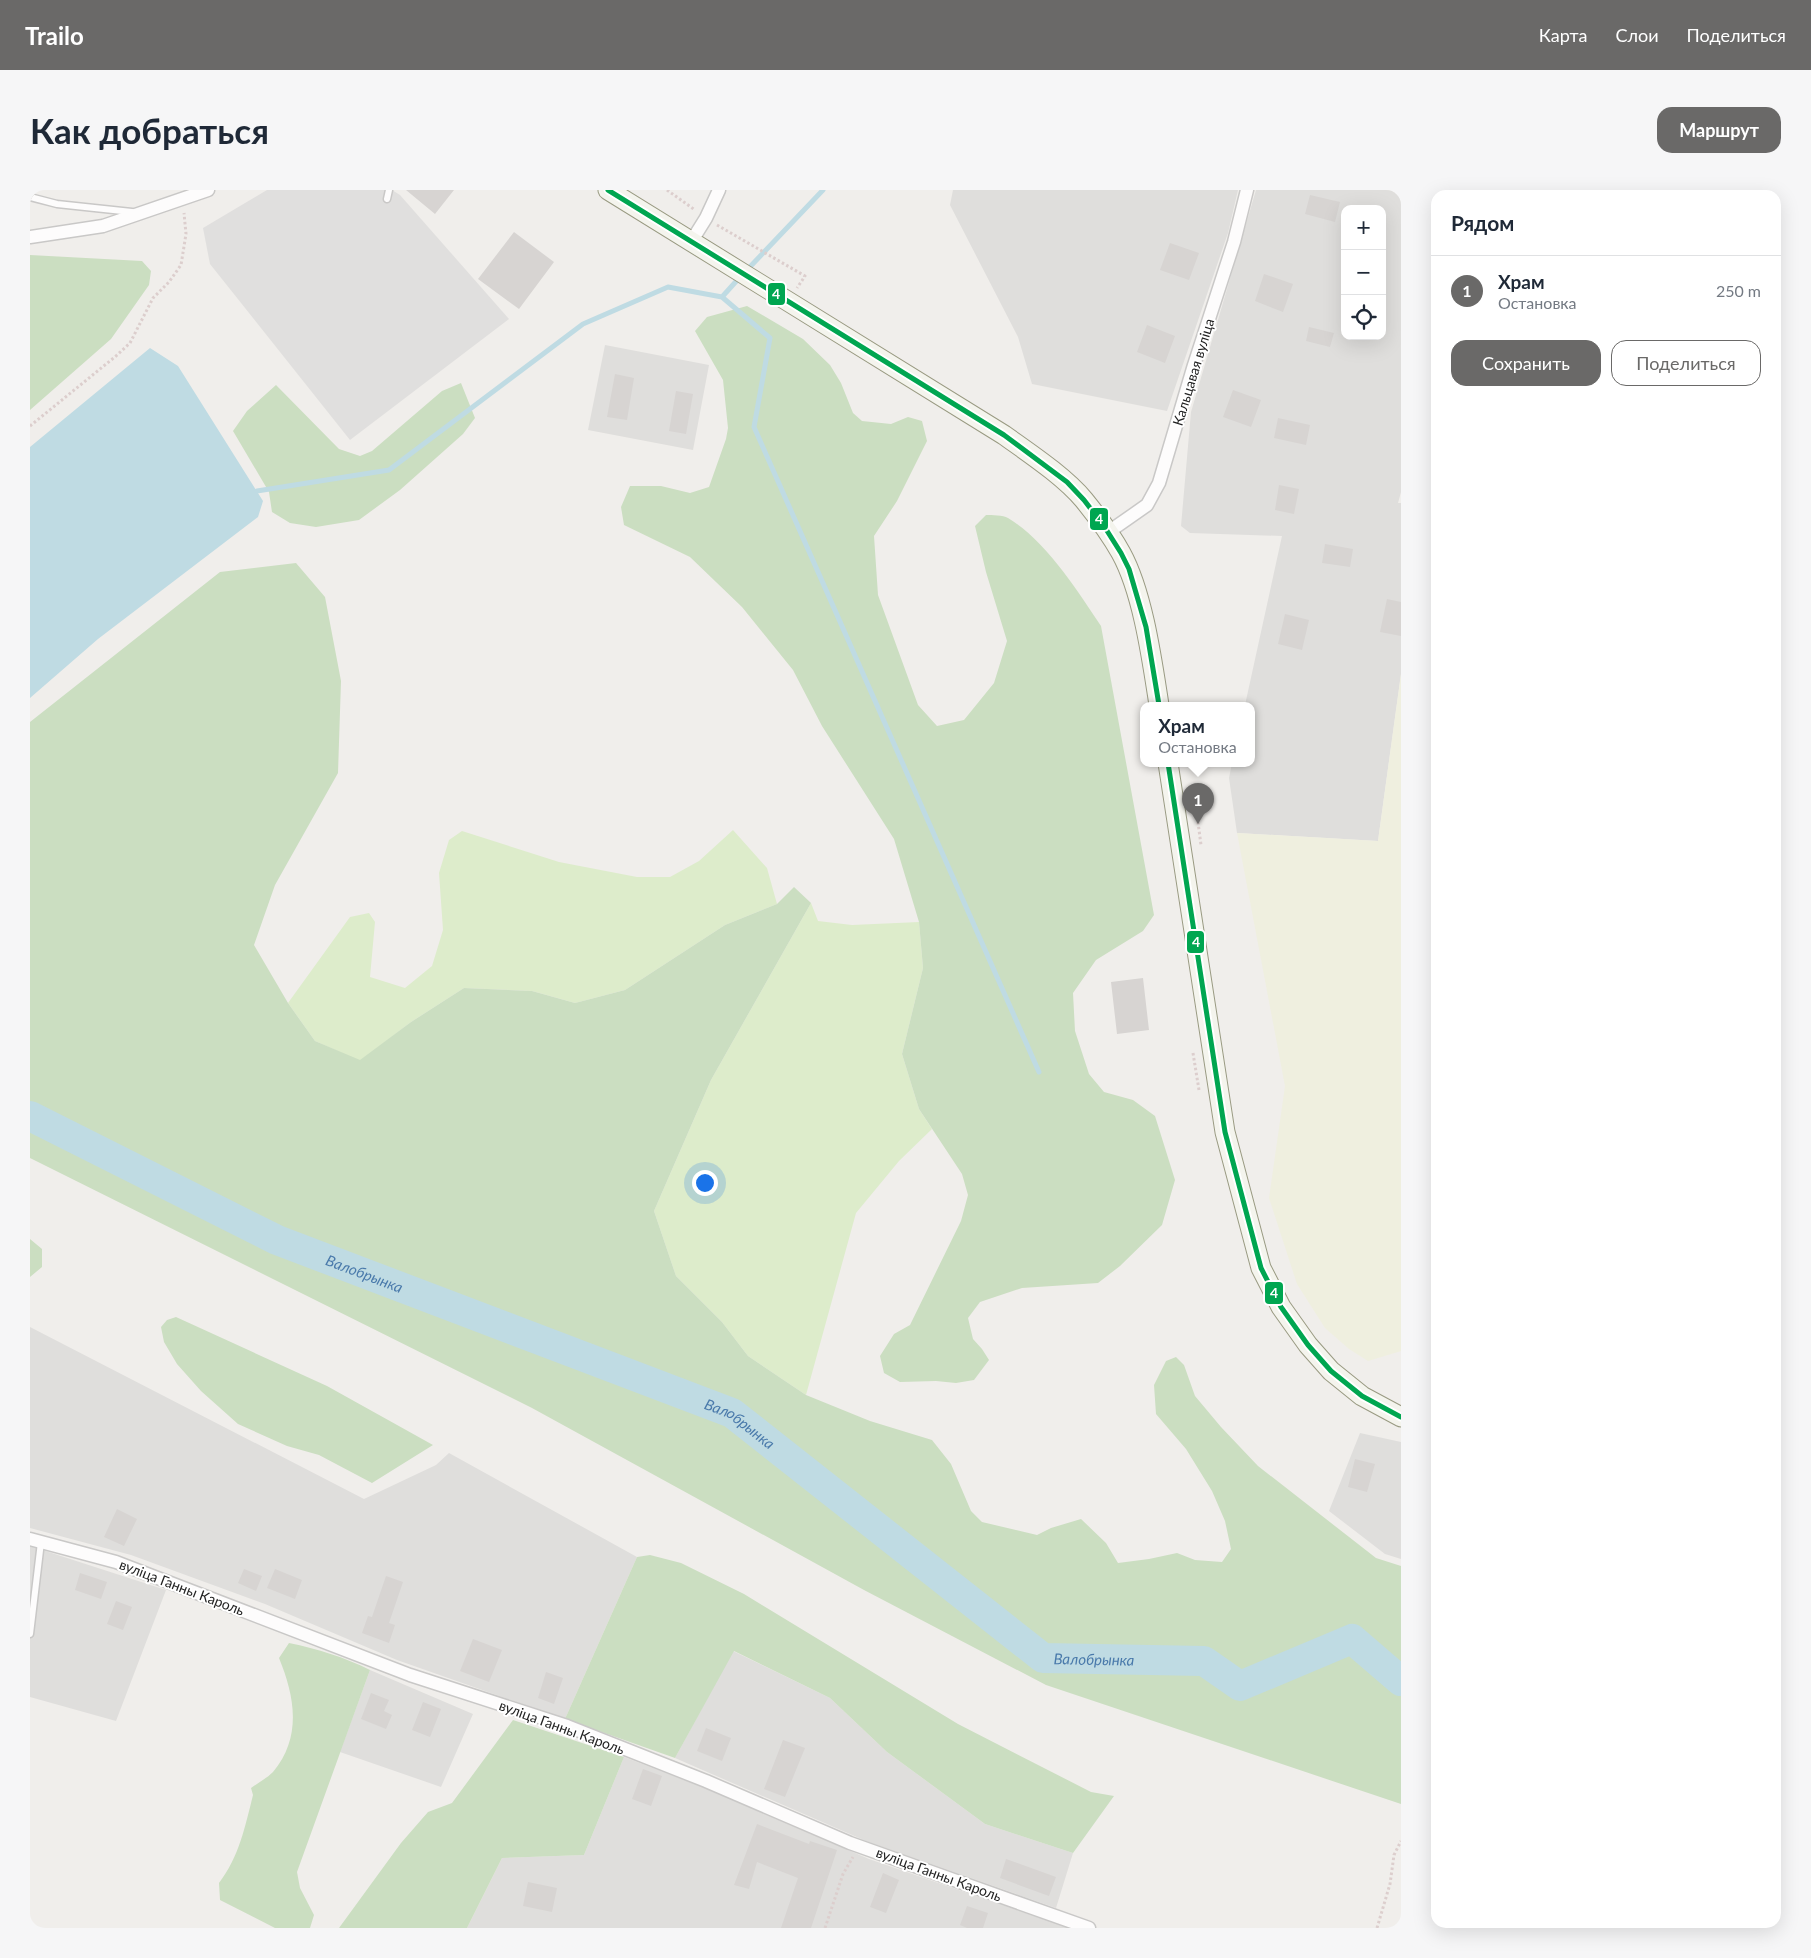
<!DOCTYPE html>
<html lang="ru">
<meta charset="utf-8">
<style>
:root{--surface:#fff;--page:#f6f6f7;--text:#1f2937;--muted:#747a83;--line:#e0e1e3;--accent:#6a6968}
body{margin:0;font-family:Lato,sans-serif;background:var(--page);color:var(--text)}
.controls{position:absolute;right:15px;top:15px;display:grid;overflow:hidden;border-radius:10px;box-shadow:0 5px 20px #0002}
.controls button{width:45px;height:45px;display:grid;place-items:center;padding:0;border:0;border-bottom:1px solid var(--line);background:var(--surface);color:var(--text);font:25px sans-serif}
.you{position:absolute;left:674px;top:992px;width:18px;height:18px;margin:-12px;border:4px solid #fff;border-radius:50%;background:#1a73e8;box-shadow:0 0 0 8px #1a73e833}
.badge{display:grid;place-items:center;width:32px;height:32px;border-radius:50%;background:var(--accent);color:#fff;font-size:16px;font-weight:700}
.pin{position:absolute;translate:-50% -41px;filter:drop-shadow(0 1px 2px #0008)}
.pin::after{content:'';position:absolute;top:26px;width:18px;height:15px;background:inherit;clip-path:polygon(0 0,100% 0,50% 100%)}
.popup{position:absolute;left:1110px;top:512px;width:115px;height:65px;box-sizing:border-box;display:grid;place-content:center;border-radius:10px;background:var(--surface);filter:drop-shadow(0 1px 4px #0005);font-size:16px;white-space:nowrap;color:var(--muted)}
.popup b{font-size:19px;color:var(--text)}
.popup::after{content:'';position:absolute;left:50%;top:100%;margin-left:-10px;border:10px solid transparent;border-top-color:var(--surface)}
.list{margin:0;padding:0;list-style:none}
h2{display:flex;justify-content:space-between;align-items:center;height:65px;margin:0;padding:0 20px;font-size:21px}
h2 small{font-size:16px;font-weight:400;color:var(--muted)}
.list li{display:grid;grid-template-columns:32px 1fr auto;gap:15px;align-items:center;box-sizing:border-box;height:70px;padding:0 20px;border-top:1px solid var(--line)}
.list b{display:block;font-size:19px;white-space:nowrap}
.list p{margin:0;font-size:16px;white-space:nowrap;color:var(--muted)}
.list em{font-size:16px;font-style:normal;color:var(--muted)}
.actions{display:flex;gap:10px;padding:15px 20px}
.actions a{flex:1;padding:11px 0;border:1px solid var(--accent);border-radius:15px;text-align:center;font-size:18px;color:var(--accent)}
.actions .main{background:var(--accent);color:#fff}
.icon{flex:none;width:28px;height:28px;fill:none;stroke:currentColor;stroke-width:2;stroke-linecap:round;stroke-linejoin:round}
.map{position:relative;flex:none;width:1371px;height:1738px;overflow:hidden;border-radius:15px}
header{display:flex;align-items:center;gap:30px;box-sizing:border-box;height:70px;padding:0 25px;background:var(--accent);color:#fff}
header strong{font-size:24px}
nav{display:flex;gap:28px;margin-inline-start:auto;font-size:18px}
.intro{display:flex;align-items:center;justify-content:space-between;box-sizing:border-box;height:120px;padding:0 30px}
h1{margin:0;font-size:35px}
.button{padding:12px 22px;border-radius:15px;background:var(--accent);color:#fff;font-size:18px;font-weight:700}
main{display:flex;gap:30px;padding:0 30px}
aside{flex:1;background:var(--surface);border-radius:15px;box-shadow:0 5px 20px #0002}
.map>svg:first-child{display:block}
.residential{fill:#dfdedc;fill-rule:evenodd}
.farmland{fill:#efefdf}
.grass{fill:#ddeccb}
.forest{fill:#cbdec1}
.parking{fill:#e0dfde}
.water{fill:#bfdbe3}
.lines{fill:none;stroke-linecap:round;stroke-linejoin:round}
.stream{stroke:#bfdbe3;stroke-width:5}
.river{stroke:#bfdbe3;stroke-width:30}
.building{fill:#d7d4d2}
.lane-casing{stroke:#c9c8c7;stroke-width:9}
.street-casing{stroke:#c9c8c7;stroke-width:15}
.secondary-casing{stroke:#999a82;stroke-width:21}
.path{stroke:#dccecd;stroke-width:3;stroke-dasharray:2.5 2.5;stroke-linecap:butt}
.lane{stroke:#fdfcfc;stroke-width:6}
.street{stroke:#fdfcfc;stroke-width:12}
.secondary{stroke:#f4f4ed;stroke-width:19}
.bus-1-casing{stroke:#fff;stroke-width:9}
.bus-1{stroke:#00a651;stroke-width:5}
.labels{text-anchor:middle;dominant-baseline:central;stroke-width:4;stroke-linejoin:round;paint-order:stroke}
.street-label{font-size:14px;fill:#222;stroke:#fff}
.water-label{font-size:15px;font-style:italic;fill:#4a7aab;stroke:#fff}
.line-badge{stroke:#fff;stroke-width:2}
.badge-label{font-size:14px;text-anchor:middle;font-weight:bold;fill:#fff}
</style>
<header>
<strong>Trailo</strong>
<nav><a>Карта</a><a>Слои</a><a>Поделиться</a></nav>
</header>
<div class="intro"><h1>Как добраться</h1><a class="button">Маршрут</a></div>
<main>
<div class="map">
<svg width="1371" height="1738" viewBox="0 0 1371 1738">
<rect width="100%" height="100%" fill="#f0eeeb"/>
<path class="residential" d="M923,0H1208L1198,43L1137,221L1002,194L988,147L920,15Z
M1226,0H1371V302L1368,313H1371V484L1348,651L1207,643L1199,588L1202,573H1222V515H1215L1252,346L1160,343L1151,336L1161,222ZM1315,19H1352V146H1315Z
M575,155L679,175L663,260L558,240Z
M0,1137L334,1309L406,1275L419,1263L607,1367L535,1529L367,1470L235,1414L101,1365L0,1338Z
M1330,1243L1371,1252V1369L1355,1364L1299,1321Z
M0,1356L136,1400L86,1531L0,1507Z
M703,1461L800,1508L857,1562L955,1634L1043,1663L1026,1718L836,1651L645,1568Z
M340,1480L443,1524L411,1597L310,1562Z
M594,1567L670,1596L839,1669L1039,1738H437L472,1668L554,1665Z"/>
<path class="farmland" d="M1371,484V1161L1338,1171L1319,1159L1295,1138L1267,1094L1239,1008L1255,896L1207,643L1348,651Z"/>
<path class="grass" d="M703,640L737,678L747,714L695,735L595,800L545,813L502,801L434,798L381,832L330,871L285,851L258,813L320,727L339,723L345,732L340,787L375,798L402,776L413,740L409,683L419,650L432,641L529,672L607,687H640L669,671Z
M781,713L788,731L822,735L889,732L893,778L872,864L889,919L902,939L869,971L826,1023L776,1205L718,1166L692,1132L646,1086L624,1021L681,890Z"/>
<path class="forest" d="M0,65L112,71L121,81L119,95L81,149L0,220Z
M717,116L773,149L800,175L811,193L823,223L832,231L861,234L878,227L892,231L897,251L867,311L844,346L848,405L888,515L907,536L934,530L964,493L977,451L956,382L945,336L956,325C962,325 973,325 978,328C1016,351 1047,400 1071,436L1124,725L1113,741L1066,770L1043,803L1045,841L1059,884L1074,902L1103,910L1125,926L1145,990L1132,1035L1090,1076L1068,1093L992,1098L950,1112L938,1128L943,1149L952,1159L959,1170L944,1190L926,1193L906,1191L870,1192L854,1183L850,1166L864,1144L880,1135L931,1031L938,1005L932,984L889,919L872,864L893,778L889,732L864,649L792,536L763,480L712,417L660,367L594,335L591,317L600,296H631L660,303L679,297L696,249L698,238L693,190L665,141L677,127Z
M431,193L445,228L433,244L370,300L329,330L286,337L260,333L242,322L239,302L203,241L217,221L246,195L309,259L330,266L342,261L412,201Z
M266,373L295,407L311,491L308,583L245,695L224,755L258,813L285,851L330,870L381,832L434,798L502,801L545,813L595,800L695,735L747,714L764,697L781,713L681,890L624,1021L646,1086L692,1132L718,1166L776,1205L840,1231L902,1250L921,1274L941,1321L952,1332L1007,1345L1021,1338L1051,1329L1076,1353L1088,1373L1119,1369L1147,1363L1165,1370L1192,1372L1201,1359L1195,1331L1182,1301L1156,1259L1126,1224L1124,1195L1136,1171L1146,1167L1154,1175L1165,1206L1191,1237L1228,1276L1346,1368L1371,1376V1614L1016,1495L834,1400L502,1218L0,968V532L190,382Z
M0,1049L12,1059V1077L0,1087Z
M146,1127L297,1196L403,1255L342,1293L289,1265L257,1256L208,1234L171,1201L147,1174L134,1152L131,1137L137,1130Z
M620,1365L651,1373L714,1404L928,1534L1061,1602L1084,1606L1043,1663L955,1634L857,1562L800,1508L704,1461L645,1568L535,1529L607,1367Z
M259,1453C288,1459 314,1467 340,1480L267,1682L270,1698L284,1725L280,1738H245L190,1710L189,1693C209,1667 215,1637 223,1605L221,1598C228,1593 237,1588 243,1582C272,1547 265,1507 249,1468Z
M483,1530L594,1567L554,1665L472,1668L437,1738H309L371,1653L398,1622L422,1613Z"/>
<path class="parking" d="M237,0H362L370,5L479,129L320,250L180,74L173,38Z"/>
<path class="water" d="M120,158L148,176L233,311L228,327L68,449L0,508V257Z"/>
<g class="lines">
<path class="stream" d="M716,81L793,0
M692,107L740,148L724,237L1009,882
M227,301L359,280L553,134L638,97L692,107L710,87"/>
<path class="river" id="s1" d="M0,926L247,1050L702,1223L1013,1468L1174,1471L1210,1496L1322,1449L1371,1491"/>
</g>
<path class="building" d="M376,0H424L405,24Z
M1280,5L1310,12L1305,32L1275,24Z
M484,42L524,72L489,119L448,89Z
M1140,53L1169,63L1159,90L1130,80Z
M1234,84L1263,94L1253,122L1225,111Z
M1117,135L1145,146L1135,173L1107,162Z
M1279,137L1304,143L1300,157L1276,151Z
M585,184L604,188L597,230L577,227Z
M1203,200L1231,210L1221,237L1193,227Z
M646,201L663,204L656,244L639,241Z
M1248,228L1280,235L1276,255L1244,248Z
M1249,295L1269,299L1264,324L1245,320Z
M1295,354L1323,359L1320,377L1292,373Z
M1357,409L1371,412V446L1350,442Z
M1255,424L1279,430L1272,460L1248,454Z
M1113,788L1119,840L1087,844L1081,792Z
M1325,1269L1345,1274L1337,1302L1318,1297Z
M87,1319L107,1329L94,1356L74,1347Z
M214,1379L232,1386L226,1401L208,1393Z
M245,1379L272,1390L265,1409L237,1398Z
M50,1383L77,1392L71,1409L45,1400Z
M356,1386L373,1392L359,1433L365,1435L359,1453L332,1443L338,1426L342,1427Z
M86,1411L102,1417L93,1440L77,1434Z
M443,1449L472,1460L459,1492L430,1481Z
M516,1482L533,1488L524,1514L508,1508Z
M341,1503L359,1510L354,1521L362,1525L356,1539L331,1529Z
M393,1512L411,1519L400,1547L382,1540Z
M676,1538L701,1548L692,1571L667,1561Z
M753,1550L775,1558L755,1607L734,1599Z
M613,1579L632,1586L621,1616L602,1609Z
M727,1634L779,1654L780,1651L807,1660L781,1738H751L768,1688L727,1672L719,1699L704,1695Z
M976,1669L1026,1687L1019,1706L970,1688Z
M853,1683L869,1690L856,1723L840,1717Z
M498,1692L527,1698L522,1722L493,1716Z
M937,1716L958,1723L953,1738H937L930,1735Z"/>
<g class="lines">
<defs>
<path id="lane" d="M0,7L27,14L102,22
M357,9L359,0
M0,1444L11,1352"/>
<path id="street" d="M0,47L73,36L178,0
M661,52L676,28L689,0
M1077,343L1117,315L1129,293L1164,175L1204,52L1217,0
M0,1349L86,1372L380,1485L537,1536L676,1591L820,1653L1059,1738"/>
<path id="secondary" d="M578,0L974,245C999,263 1034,286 1054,310C1067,326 1081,345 1091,363C1113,403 1122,470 1129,515
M1138,573L1195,942L1231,1078L1251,1117L1278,1155L1301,1181L1332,1206L1371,1227"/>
</defs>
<use href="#lane" class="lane-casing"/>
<use href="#street" class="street-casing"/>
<use href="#secondary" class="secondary-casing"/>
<path class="path" d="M637,0L665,20
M687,35L775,86L767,98
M0,236L86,166L100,153L123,108L139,92L151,75L156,44L154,23
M1166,617L1171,655
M1163,863L1169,900
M795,1738L813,1684L823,1667
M1347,1738L1360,1694L1364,1665L1371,1651"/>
<use href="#lane" class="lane"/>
<use href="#street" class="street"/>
<use href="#secondary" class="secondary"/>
<defs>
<path id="bus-1" d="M578,0L974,245L1037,292L1054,310L1074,336L1091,363L1099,379L1116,437L1129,515
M1138,573L1195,942L1231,1078L1251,1117L1278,1155L1301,1181L1332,1206L1371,1227"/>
</defs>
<use href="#bus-1" class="bus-1-casing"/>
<use href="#bus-1" class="bus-1"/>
</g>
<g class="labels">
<g class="street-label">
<text transform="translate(1163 182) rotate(-73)">Кальцавая вуліца</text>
<text transform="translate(152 1397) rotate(21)">вуліца Ганны Кароль</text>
<text transform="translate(532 1537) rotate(20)">вуліца Ганны Кароль</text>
<text transform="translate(909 1684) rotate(20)">вуліца Ганны Кароль</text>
</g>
<g class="water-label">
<text stroke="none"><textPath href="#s1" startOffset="370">Валобрынка</textPath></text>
<text stroke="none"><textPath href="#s1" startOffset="775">Валобрынка</textPath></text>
<text stroke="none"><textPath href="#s1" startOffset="1210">Валобрынка</textPath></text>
</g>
</g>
<g class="line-badge">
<rect x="737" y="92" width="19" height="24" rx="5" fill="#00a651"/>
<rect x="1059" y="317" width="20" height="24" rx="5" fill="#00a651"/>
<rect x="1156" y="740" width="19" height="24" rx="5" fill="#00a651"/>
<rect x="1234" y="1091" width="20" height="24" rx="5" fill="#00a651"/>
</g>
<g class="badge-label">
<text x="746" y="109">4</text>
<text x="1069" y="334">4</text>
<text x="1166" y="757">4</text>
<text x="1244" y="1108">4</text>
</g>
</svg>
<div class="controls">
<button>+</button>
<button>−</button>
<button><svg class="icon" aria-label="locate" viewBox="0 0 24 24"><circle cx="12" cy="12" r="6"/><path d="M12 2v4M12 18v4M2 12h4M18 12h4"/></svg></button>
</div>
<div class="you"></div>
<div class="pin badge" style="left:1168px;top:634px">1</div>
<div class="popup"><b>Храм</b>Остановка</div>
</div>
<aside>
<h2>Рядом<small></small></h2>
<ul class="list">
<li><span class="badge">1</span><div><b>Храм</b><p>Остановка</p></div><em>250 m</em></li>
</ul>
<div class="actions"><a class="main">Сохранить</a><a>Поделиться</a></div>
</aside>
</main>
